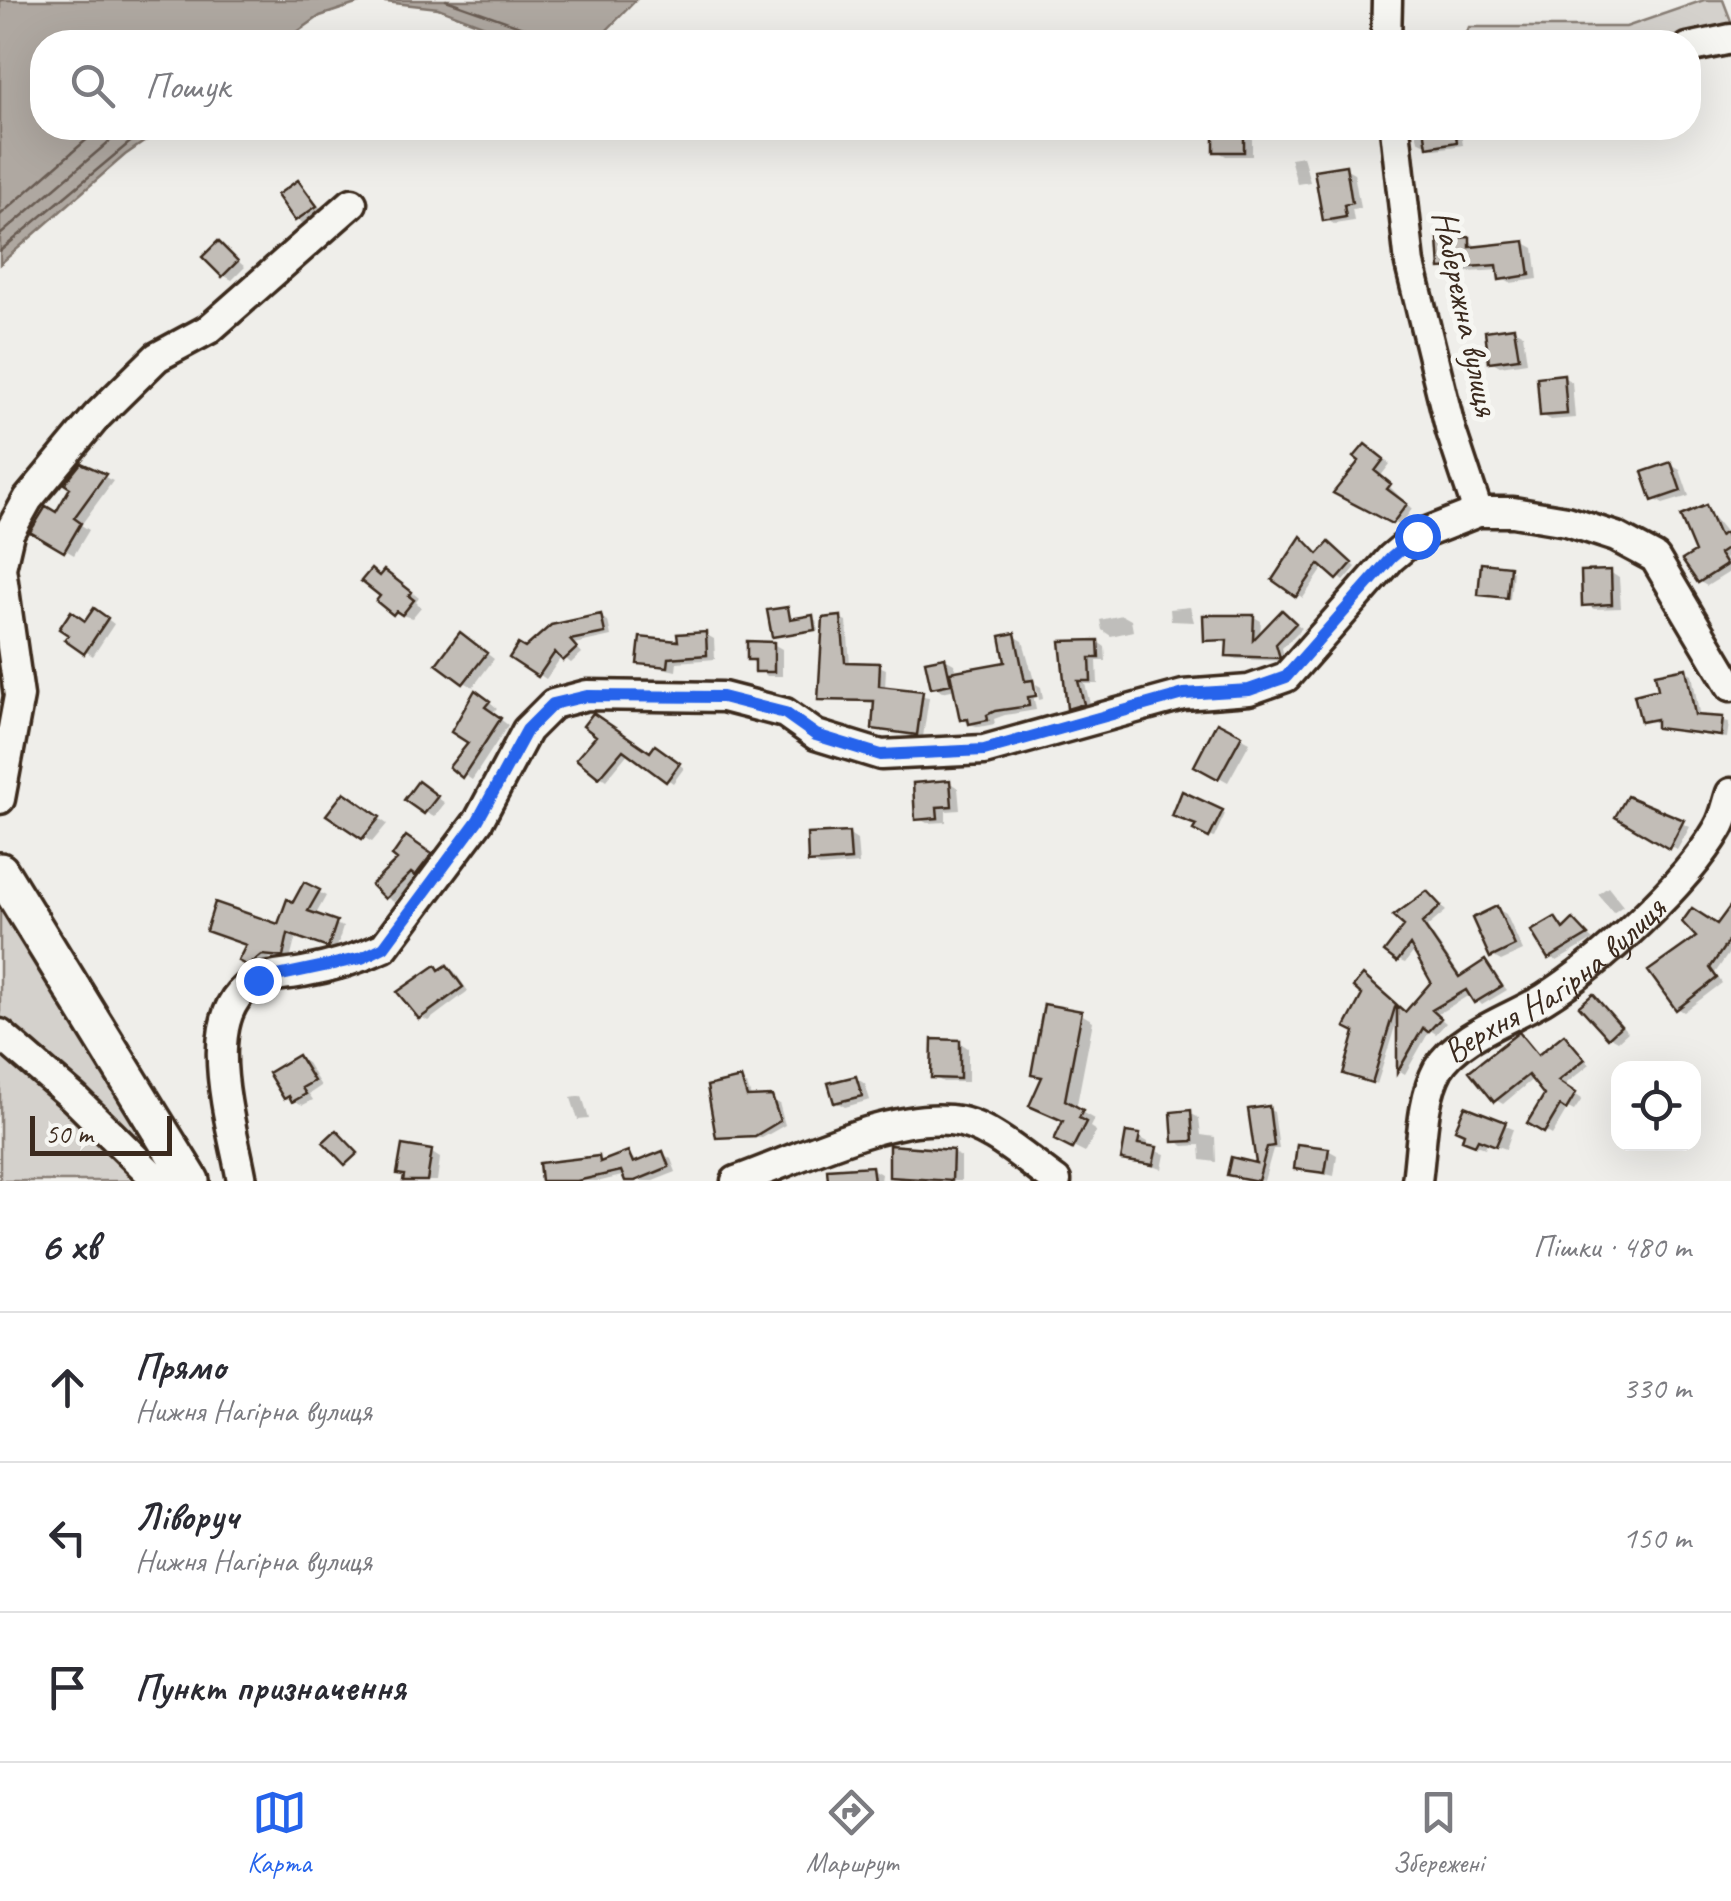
<!DOCTYPE html>
<html lang="uk">
<meta charset="utf-8">
<style>
:root{--surface:#fff;--page:#f7f7f7;--text:#2b2b33;--muted:#7c7c81;--line:#e1e1e2;--accent:#2563eb}
body{margin:0;font-family:Caveat,sans-serif;background:var(--page);color:var(--text)}
.controls{position:absolute;right:30px;bottom:30px;display:grid;overflow:hidden;border-radius:20px;box-shadow:0 10px 40px #0002}
.controls button{width:90px;height:90px;display:grid;place-items:center;padding:0;border:0;border-bottom:2px solid var(--line);background:var(--surface);color:var(--text);font:50px sans-serif}
.scale{position:absolute;left:30px;bottom:25px;width:142px;box-sizing:border-box;padding-left:10px;border:5px solid #3b2a1e;border-top:0;font-size:28px;line-height:35px;white-space:nowrap;color:#3b2a1e;-webkit-text-stroke:8px #f6f6f2;paint-order:stroke}
.stop{position:absolute;width:30px;height:30px;margin:-22px;border:8px solid #2563eb;border-radius:50%;background:#fff}
.stop.end{background:#2563eb;border-color:#fff;box-shadow:0 2px 10px #0008}
.list{margin:0;padding:0;list-style:none}
h2{display:flex;justify-content:space-between;align-items:center;height:130px;margin:0;padding:0 40px;font-size:42px}
h2 small{font-size:32px;font-weight:400;color:var(--muted)}
.list li{display:grid;grid-template-columns:65px 1fr auto;gap:30px;align-items:center;box-sizing:border-box;height:150px;padding:0 40px;border-top:2px solid var(--line)}
.list b{display:block;font-size:38px;white-space:nowrap}
.list p{margin:0;font-size:32px;white-space:nowrap;color:var(--muted)}
.list em{font-size:32px;font-style:normal;color:var(--muted)}
.icon{flex:none;width:55px;height:55px;fill:none;stroke:currentColor;stroke-width:2;stroke-linecap:round;stroke-linejoin:round}
.map{position:relative;flex:none;width:1731px;height:1181px;overflow:hidden}
.search{position:absolute;background:var(--surface);box-shadow:0 10px 40px #0002;left:30px;right:30px;top:30px;height:110px;display:flex;align-items:center;gap:25px;box-sizing:border-box;padding:0 35px;border-radius:40px;color:var(--muted);font-size:38px}
.sheet{height:580px;background:var(--surface)}
nav{display:flex;justify-content:space-around;align-items:center;box-sizing:border-box;height:140px;border-top:2px solid var(--line);background:var(--surface);font-size:28px;color:var(--muted)}
nav a{display:grid;justify-items:center;gap:5px}
nav .on{color:var(--accent)}
.map>svg:first-child{display:block}
.green{fill:#d4d1cc;stroke:#887e75;stroke-width:2.5}
.water{fill:#afa8a1;stroke:#81766d;stroke-width:2.5}
.shadow{fill:#0003}
.lines{fill:none;stroke-linecap:round;stroke-linejoin:round}
.shore{stroke:#695c52;stroke-width:2.5}
.building{fill:#c2bdb7;stroke:#3b2a1e;stroke-width:2.5}
.minor-casing{stroke:#3b2a1e;stroke-width:35}
.major-casing{stroke:#3b2a1e;stroke-width:42}
.minor{stroke:#f6f6f2;stroke-width:28}
.major{stroke:#f6f6f2;stroke-width:35}
.route{stroke:#2563eb;stroke-width:12}
.labels{text-anchor:middle;dominant-baseline:central;stroke-width:10;stroke-linejoin:round;paint-order:stroke}
.street-label{font-size:35px;fill:#3b2a1e;stroke:#f6f6f2}
</style>
<div class="map">
<svg width="1731" height="1181" viewBox="0 0 1731 1181">
<rect width="100%" height="100%" fill="#efeeea"/>
<filter id="ink" filterUnits="userSpaceOnUse"><feTurbulence type="fractalNoise" baseFrequency=".01" numOctaves="2"/><feDisplacementMap in="SourceGraphic" scale="20" xChannelSelector="R" yChannelSelector="G"/><feConvolveMatrix kernelMatrix="1 2 1 2 8 2 1 2 1" color-interpolation-filters="sRGB"/></filter>
<g filter="url(#ink)">
<path class="green" d="M1704,0H1723L1731,21V39L1463,42L1469,27H1626Z
M0,897L166,1168L161,1174L0,1029Z
M0,1053L70,1109L137,1181H0Z"/>
<path class="water" d="M0,0H636L604,33L572,42L511,36L438,8L368,0L320,16L283,42H42V128H164L125,155L0,264Z"/>
<path class="shadow" d="M1217,128L1252,129V156H1226L1217,151Z
M1415,128H1460L1463,145L1436,149L1418,140Z
M1303,156L1310,182L1297,184L1290,158Z
M1345,168L1354,173L1360,208L1352,209L1354,221L1334,224L1325,219Z
M298,183L324,212L306,225L297,220Z
M1469,239L1478,249L1525,243L1534,248L1538,279L1510,283L1501,278L1500,270L1452,273L1443,268Z
M218,244L245,267L232,280L223,275Z
M1514,329L1523,334L1527,362L1500,366L1491,361Z
M1563,377L1572,382L1575,418L1551,420L1542,415Z
M1372,451L1390,464L1380,477L1412,509L1400,526L1337,492Z
M1671,465L1680,470L1689,496L1663,504L1654,499Z
M82,466L113,481L81,525L89,530L74,555L34,531L57,516Z
M1706,508L1731,539V555L1725,559L1731,571L1707,586L1700,582L1698,553Z
M1302,540L1320,555L1335,548L1356,567L1344,581L1325,566L1303,598L1275,579Z
M1510,569L1513,571L1510,599L1480,594Z
M1610,572L1619,578L1621,608L1594,609L1585,604Z
M394,578L419,598L416,602L421,607L412,618L395,613L365,581Z
M1190,607L1194,622L1171,621L1170,609Z
M788,609L793,621L816,620L818,631L774,635Z
M1283,613L1302,628L1282,648L1285,661L1236,659L1228,655L1229,643L1206,639L1254,617L1261,621L1260,636Z
M102,615L114,624L93,656L68,640Z
M1122,615L1131,620L1133,631L1111,636L1102,630L1100,620Z
M600,617L608,621L611,636L574,644L582,653L571,663L562,656L546,679L513,657Z
M841,619L847,622L850,665L879,666L886,669L885,689L929,697L923,737L875,727L877,703L820,698Z
M705,634L714,639L715,659L677,662L676,671L640,663Z
M1014,636L1023,641L1035,684H1031L1036,710L1005,715L994,719L995,724L979,727L970,724L962,719L956,689L942,692L933,686L945,659L954,664L956,674L1008,664Z
M469,640L494,659L473,687L464,682Z
M1098,642L1105,647L1106,661H1097L1098,684H1085L1091,708L1077,712L1069,707L1063,643Z
M773,644L782,649V676H767L750,659Z
M1686,671L1692,674L1700,718L1729,723L1727,738L1665,730L1659,722L1643,721L1661,691Z
M1036,684L1041,687L1043,699L1039,700Z
M485,698L497,708L492,713L508,725L472,780L453,767L471,743Z
M1218,725L1250,742L1228,782L1197,765Z
M600,735L651,754L661,751L684,768L673,783L629,752L606,780L600,776Z
M949,782L958,788L960,810L946,811V822L927,823L918,818Z
M427,790L445,803L434,817L425,812Z
M1184,794L1225,814L1214,838L1196,829Z
M1628,799L1690,827L1677,850L1618,816Z
M354,800L387,824L372,842L363,837Z
M848,834L857,840L859,864L820,867L811,862Z
M415,844L438,861L424,879L420,876L394,902L386,897Z
M305,885L326,896L315,916L343,927L336,950L296,936L290,960L270,958L257,969L241,960L279,927Z
M1608,887L1623,906L1613,913L1598,894Z
M1428,894L1446,911L1427,927L1462,978L1485,963L1507,990L1482,1005L1471,994L1436,1015L1446,1023L1436,1034L1430,1030L1405,1074L1400,1071L1399,1014L1377,1084L1351,1076L1369,981L1406,1014L1435,982L1415,950L1405,963L1398,960L1407,925L1397,916Z
M1497,909L1506,914L1523,951L1501,961L1492,956Z
M1555,920L1566,929L1573,922L1593,940L1557,961L1550,957Z
M1731,923V950L1715,973L1722,983L1684,1012L1677,1008L1718,927Z
M436,968L454,971L468,991L428,1021L421,1017Z
M1593,997L1628,1032L1618,1041L1609,1036Z
M1081,1014L1093,1021L1076,1109L1094,1119L1090,1127L1096,1131L1085,1153L1057,1139L1065,1122L1044,1080L1034,1074Z
M1519,1035L1540,1057L1564,1037L1590,1064L1563,1086L1582,1099L1574,1111L1568,1108L1552,1135L1531,1122L1547,1094L1534,1078L1503,1104L1496,1100Z
M959,1042L968,1048V1082H943L934,1077Z
M298,1058L307,1063L321,1086L309,1094L313,1100L303,1105L286,1097Z
M856,1078L865,1084L870,1100L845,1107L836,1102Z
M741,1081L747,1085L752,1100L779,1103L785,1125L762,1138L719,1136Z
M582,1096L589,1119L578,1120L571,1098Z
M1268,1109L1274,1112L1279,1149H1273L1264,1181L1235,1177L1229,1174L1259,1167Z
M1466,1109L1513,1129L1506,1149L1487,1142L1485,1148L1474,1144Z
M1190,1113L1199,1118L1201,1135L1215,1137L1216,1162L1201,1160L1200,1145L1184,1146L1176,1141Z
M1139,1137L1148,1142L1147,1148L1165,1154L1162,1169L1124,1159Z
M1328,1150L1337,1155L1334,1176L1297,1167Z
M952,1152L961,1157V1181H901L892,1175Z
M432,1153L440,1158L437,1181H406Z
M628,1153L638,1164L663,1154L671,1159L676,1172L653,1181H628L626,1175L601,1181H544L598,1159L605,1163Z
M872,1169L881,1174L880,1181H854Z"/>
<g class="lines">
<path class="shore" d="M446,0L528,29L535,42
M0,215L100,128
M0,235L125,128
M0,251L147,128"/>
</g>
<path class="building" d="M1214,128H1244V152H1214Z
M1424,128H1455L1457,142L1427,147Z
M1346,165L1352,203L1344,205L1346,217L1323,221L1314,170Z
M298,180L317,206L295,221L277,195Z
M1470,237V247L1525,241L1530,275L1499,280L1497,265L1440,269L1438,239Z
M218,241L238,261L222,277L202,257Z
M1514,327L1519,358L1489,362L1485,331Z
M1564,374L1567,414L1540,416L1537,377Z
M1365,444L1384,459L1375,471L1391,484L1387,489L1407,504L1392,524L1333,493L1359,461L1354,457Z
M1671,462L1681,491L1652,501L1642,472Z
M81,463L106,474L74,518L81,523L64,552L30,532L46,506L56,512L70,488L64,484Z
M1706,505L1719,536L1725,533L1731,546L1719,554L1726,565L1698,583L1682,560L1695,552L1680,516Z
M1301,536L1318,554L1329,542L1352,563L1337,580L1319,564L1296,597L1272,580Z
M1481,563L1510,566L1507,598L1478,595Z
M371,569L379,576L384,570L412,592L409,596L414,600L402,615L396,611L393,615L376,601L380,596L361,581Z
M1611,570L1612,604L1582,606L1581,571Z
M788,607L790,619L813,615L815,630L772,637L767,610Z
M94,608L108,618L84,654L64,640L68,635L59,629L71,611L85,621Z
M1282,610L1296,623L1276,644L1280,658L1226,656L1227,640L1204,641L1203,615H1254L1253,640Z
M601,614L605,633L570,640L577,648L563,661L555,652L538,677L509,658L518,644L525,648L551,625Z
M841,616L845,662L880,663L879,686L923,691L917,735L872,729L874,701L818,700L823,618Z
M460,632L487,653L463,684L436,664Z
M706,632L707,655L669,658L668,667L637,664L640,637L678,641L677,634Z
M1015,633L1024,677L1025,681L1033,680L1036,696L1028,697L1029,706L995,711L987,715L988,720L969,724L968,719L960,720L950,672L1005,662L1000,636Z
M1098,640L1099,658H1090L1091,681H1078L1084,704L1067,709L1060,641Z
M747,641L774,642V672H755V660H747Z
M945,657L951,684L931,688L925,661Z
M1686,668L1695,715L1723,717L1721,736L1656,728V719L1641,722L1634,695L1658,689L1655,674Z
M475,690L490,701L485,707L501,718L462,778L449,767L468,743L451,732Z
M593,713L650,752L655,745L680,763L666,782L623,750L599,778L576,759L596,736L583,726Z
M1217,722L1242,735L1218,779L1194,766Z
M950,780L952,806L937,807L938,818L915,820L913,783Z
M418,781L438,796L424,814L404,800Z
M1182,791L1223,810L1209,838L1193,830L1196,825L1172,816Z
M344,792L380,817L362,839L326,815Z
M1627,796L1684,820L1669,849L1615,817Z
M849,832L851,860L808,863L807,834Z
M406,836L432,854L415,876L411,873L385,899L371,885L397,860L392,856Z
M304,882L320,890L308,911L337,921L328,948L288,934L283,957L262,955L248,966L238,961L246,945L206,931L215,902L278,924L287,899L293,902Z
M1427,891L1441,906L1422,923L1459,977L1485,960L1502,986L1474,1003L1466,990L1432,1010L1441,1018L1428,1032L1423,1028L1397,1073V1005L1405,1012L1431,982L1410,945L1397,962L1384,952L1404,926L1393,916Z
M1731,905V937L1710,968L1717,978L1676,1010L1648,971L1696,937L1682,922L1692,908L1717,924Z
M1497,906L1515,946L1490,958L1472,918Z
M1555,917L1563,929L1573,919L1588,935L1548,959L1531,931Z
M436,965L439,970L447,965L463,987L419,1019L397,992Z
M1363,975L1396,1004L1372,1083L1343,1074L1355,1032L1345,1027L1362,995L1353,987Z
M1593,994L1621,1026L1608,1038L1579,1006Z
M1044,1004L1082,1011L1065,1100L1083,1110L1079,1118L1086,1122L1072,1149L1054,1140L1063,1121L1029,1106L1042,1077L1031,1075Z
M1519,1032L1538,1055L1564,1034L1585,1059L1558,1081L1576,1093L1566,1110L1560,1106L1544,1133L1527,1123L1544,1095L1528,1075L1494,1102L1469,1071Z
M932,1039L960,1040V1079L931,1078Z
M298,1055L314,1081L302,1088L306,1094L292,1102L289,1096L284,1099L268,1073Z
M856,1076L862,1096L834,1103L828,1083Z
M741,1078L747,1097L772,1096L780,1121L755,1136L716,1138L707,1086Z
M1269,1106L1274,1146L1267,1147L1258,1181L1227,1175L1231,1157L1256,1163L1248,1109Z
M1465,1106L1506,1122L1496,1146L1478,1139L1475,1145L1462,1140L1464,1133L1455,1129Z
M1191,1110L1193,1141L1173,1142L1171,1112Z
M336,1130L358,1153L345,1165L323,1142Z
M1126,1132L1140,1134L1138,1144L1157,1147L1153,1165L1121,1160Z
M1297,1144L1329,1148L1325,1173L1294,1169Z
M402,1145L432,1150L427,1181H403L404,1175L397,1174Z
M889,1145L953,1150L952,1181L889,1177Z
M628,1151L633,1163L663,1151L669,1167L635,1181H625L621,1171L577,1181H541L539,1163L599,1156L600,1162Z
M872,1166L874,1181H828L827,1169Z"/>
<g class="lines">
<defs>
<g id="minor">
<path d="M1386,42L1387,0"/>
<path d="M1688,48L1731,39"/>
<path d="M1395,128L1410,264L1451,431L1478,512"/>
<path d="M0,799L19,696L1,568L9,533L28,499L97,416L157,357L209,329L352,203"/>
<path d="M0,1034L74,1098L158,1181"/>
<path d="M242,1181C233,1127 194,1010 257,981C270,975 289,975 303,972C331,967 358,959 384,947L479,820L527,730L553,704L587,695L723,697L785,713L816,735L881,755L984,750L1183,695L1249,690L1286,677L1391,558L1417,536L1478,512H1513L1567,521L1616,537L1655,558L1731,686"/>
<path d="M736,1181C796,1160 886,1114 950,1120C988,1123 1026,1160 1056,1181"/>
<path id="s1" d="M1417,1181C1422,1146 1421,1100 1438,1069C1458,1035 1513,1018 1545,998C1599,964 1686,884 1718,829C1725,818 1727,804 1731,793"/>
</g>
<path id="major" d="M0,871L191,1181"/>
</defs>
<use href="#minor" class="minor-casing"/>
<use href="#major" class="major-casing"/>
<use href="#minor" class="minor"/>
<use href="#major" class="major"/>
</g>
</g>
<g class="lines" filter="url(#ink)">
<path class="route" d="M258,980L362,958L384,947L478,820L527,730L553,704L587,696L722,697L785,713L816,735L881,755L984,750L1184,694L1249,690L1286,677L1391,558L1417,536"/>
</g>
<g class="labels">
<g class="street-label">
<text transform="translate(1466 313) rotate(78)">Набережна вулиця</text>
<text stroke="none"><textPath href="#s1" startOffset="262">Верхня Нагірна вулиця</textPath></text>
</g>
</g>
</svg>
<div class="controls">
<button><svg class="icon" aria-label="locate" viewBox="0 0 24 24"><circle cx="12" cy="12" r="6"/><path d="M12 2v4M12 18v4M2 12h4M18 12h4"/></svg></button>
</div>
<div class="scale">50 m</div>
<div class="stop" style="left:1417px;top:536px"></div>
<div class="stop end" style="left:258px;top:980px"></div>
<div class="search"><svg class="icon" aria-label="search" viewBox="0 0 24 24"><circle cx="10" cy="10" r="6"/><path d="M15 15l6 6"/></svg>Пошук</div>
</div>
<section class="sheet">
<h2>6 хв<small>Пішки · 480 m</small></h2>
<ul class="list">
<li><svg class="icon" aria-label="ahead" viewBox="0 0 24 24"><path d="M12 20V5M6 11l6-6 6 6"/></svg><div><b>Прямо</b><p>Нижня Нагірна вулиця</p></div><em>330 m</em></li>
<li><svg class="icon" aria-label="left" viewBox="0 0 24 24"><path d="M17 20v-9H6M10 6l-5 5 5 5"/></svg><div><b>Ліворуч</b><p>Нижня Нагірна вулиця</p></div><em>150 m</em></li>
<li><svg class="icon" aria-label="arrive" viewBox="0 0 24 24"><path d="M6 21V4h12l-3 4 3 4H6"/></svg><div><b>Пункт призначення</b></div></li>
</ul>
</section>
<nav>
<a class="on"><svg class="icon" aria-label="map" viewBox="0 0 24 24"><path d="M3 6l6-2 6 2 6-2v14l-6 2-6-2-6 2zM9 4v14M15 6v14"/></svg>Карта</a>
<a><svg class="icon" aria-label="directions" viewBox="0 0 24 24"><path d="M12 3l9 9-9 9-9-9zM9 14v-3h6M13 9l2 2-2 2"/></svg>Маршрут</a>
<a><svg class="icon" aria-label="saved" viewBox="0 0 24 24"><path d="M7 4h10v16l-5-4-5 4z"/></svg>Збережені</a>
</nav>
